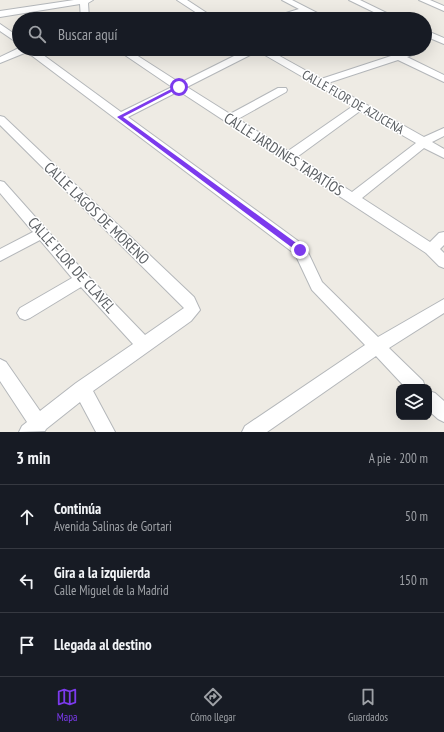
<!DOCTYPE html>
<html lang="es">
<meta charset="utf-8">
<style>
:root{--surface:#171b24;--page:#242831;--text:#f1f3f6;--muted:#9ea1a6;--line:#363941;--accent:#7c3aed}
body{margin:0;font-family:"PT Sans Narrow",sans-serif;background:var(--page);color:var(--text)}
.controls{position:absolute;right:12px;bottom:12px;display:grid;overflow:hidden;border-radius:8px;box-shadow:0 4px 16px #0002}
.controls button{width:36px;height:36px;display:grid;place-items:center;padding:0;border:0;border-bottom:1px solid var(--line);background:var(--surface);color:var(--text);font:20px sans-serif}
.stop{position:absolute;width:12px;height:12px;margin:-9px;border:3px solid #7c3aed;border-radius:50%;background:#fff}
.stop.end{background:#7c3aed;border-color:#fff;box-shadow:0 1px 4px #0008}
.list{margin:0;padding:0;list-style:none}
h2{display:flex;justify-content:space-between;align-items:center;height:52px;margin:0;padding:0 16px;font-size:17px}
h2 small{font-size:13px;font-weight:400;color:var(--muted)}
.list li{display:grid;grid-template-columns:26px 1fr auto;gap:12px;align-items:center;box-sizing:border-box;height:64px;padding:0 16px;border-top:1px solid var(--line)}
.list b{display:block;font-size:15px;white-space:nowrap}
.list p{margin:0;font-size:13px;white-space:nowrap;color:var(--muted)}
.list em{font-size:13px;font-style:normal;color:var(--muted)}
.icon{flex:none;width:22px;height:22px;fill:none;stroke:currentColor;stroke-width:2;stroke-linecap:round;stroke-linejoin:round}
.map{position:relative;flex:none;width:444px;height:432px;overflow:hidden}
.search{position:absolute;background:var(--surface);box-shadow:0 4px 16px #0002;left:12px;right:12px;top:12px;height:44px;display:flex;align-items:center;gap:10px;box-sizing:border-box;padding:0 14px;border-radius:22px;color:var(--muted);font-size:15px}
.sheet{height:244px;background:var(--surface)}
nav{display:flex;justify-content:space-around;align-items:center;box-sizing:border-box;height:56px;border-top:1px solid var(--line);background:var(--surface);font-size:11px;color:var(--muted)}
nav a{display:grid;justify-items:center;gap:2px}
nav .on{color:var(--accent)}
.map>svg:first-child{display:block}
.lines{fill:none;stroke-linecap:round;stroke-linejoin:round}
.street-casing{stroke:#b4b7ba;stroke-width:2}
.street{fill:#fff;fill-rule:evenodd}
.route{fill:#7c3aed}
.labels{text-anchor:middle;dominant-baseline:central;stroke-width:3;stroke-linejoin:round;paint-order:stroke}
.far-street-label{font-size:13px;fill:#5c6064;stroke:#fff}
.street-label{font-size:15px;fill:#5c6064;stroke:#fff}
</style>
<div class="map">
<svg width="444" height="432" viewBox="0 0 444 432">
<rect width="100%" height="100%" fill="#eeebe4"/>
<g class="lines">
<defs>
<path id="street" d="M74,0H93L88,3L89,19H81L80,4L0,17V11Z
M177,0H187L216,19H206Z
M282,0H292L329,19H318L306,13L285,19H272L273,17L299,9Z
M349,0H360L399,19H388Z
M419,0H430L444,6V11Z
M0,24L19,37V44L0,31Z
M425,30L444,38V44L425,36Z
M19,48L35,49L121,112L172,87L116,49H127L180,83L248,49H290L288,51L276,54L321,79L391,56L379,49H391L399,53L411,49H425L423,51L407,57L444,75V82L398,60L328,83L424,137L444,128V136L432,142L444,149V158L424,148L362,198L430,242L439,233L444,232V245L440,249L444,253V268L439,266L426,253L179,91L128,117L305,246L322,282L378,337L444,299V313L389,348L423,381L425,387H405L376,356L267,432H242L245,426L365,345L312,290L295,254L27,52L0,63V57ZM258,51L353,106L288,151L238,119L286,92L287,90L286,88H278L230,114L187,87ZM360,111L416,143L352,192L297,157Z
M0,116L4,117L194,297L200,310L191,321L93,391L115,432H96L80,402L46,429L45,431L19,432L22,426L27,422L0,381V359L6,362L40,411L76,383L133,344L81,287L30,318L25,320L20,318L17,313L20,308L72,278L40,240L0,261V249L33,232L0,193V181L4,182L87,275L145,335L184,308L0,125Z
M429,391L435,393L444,401V422L438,419L429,411Z"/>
</defs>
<use href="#street" class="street-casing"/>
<use href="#street" class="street"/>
</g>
<path class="route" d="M177,86L181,87L123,117L303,248V252H298L117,117Z"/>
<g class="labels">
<g class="far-street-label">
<text transform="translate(353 102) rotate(30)">CALLE FLOR DE AZUCENA</text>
</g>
<g class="street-label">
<text transform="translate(284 154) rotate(33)">CALLE JARDINES TAPATÍOS</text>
<text transform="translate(97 213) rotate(44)">CALLE LAGOS DE MORENO</text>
<text transform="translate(72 265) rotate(48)">CALLE FLOR DE CLAVEL</text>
</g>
</g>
</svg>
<div class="controls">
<button><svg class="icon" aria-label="layers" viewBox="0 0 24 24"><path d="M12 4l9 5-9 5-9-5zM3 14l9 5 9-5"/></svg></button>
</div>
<div class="stop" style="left:179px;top:87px"></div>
<div class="stop end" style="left:300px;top:250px"></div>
<div class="search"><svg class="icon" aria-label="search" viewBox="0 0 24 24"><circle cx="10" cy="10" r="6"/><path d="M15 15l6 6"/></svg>Buscar aquí</div>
</div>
<section class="sheet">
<h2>3 min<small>A pie · 200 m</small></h2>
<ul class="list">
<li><svg class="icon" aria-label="ahead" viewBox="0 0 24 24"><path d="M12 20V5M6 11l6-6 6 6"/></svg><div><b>Continúa</b><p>Avenida Salinas de Gortari</p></div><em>50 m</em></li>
<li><svg class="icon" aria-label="left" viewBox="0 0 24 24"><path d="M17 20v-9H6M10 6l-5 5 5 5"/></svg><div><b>Gira a la izquierda</b><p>Calle Miguel de la Madrid</p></div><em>150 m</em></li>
<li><svg class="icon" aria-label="arrive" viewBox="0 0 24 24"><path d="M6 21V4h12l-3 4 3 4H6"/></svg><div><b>Llegada al destino</b></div></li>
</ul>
</section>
<nav>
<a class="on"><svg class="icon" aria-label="map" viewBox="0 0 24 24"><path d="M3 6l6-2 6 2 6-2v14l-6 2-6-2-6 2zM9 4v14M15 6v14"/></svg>Mapa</a>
<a><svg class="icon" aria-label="directions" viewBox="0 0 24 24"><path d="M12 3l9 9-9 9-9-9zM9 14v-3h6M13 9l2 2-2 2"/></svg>Cómo llegar</a>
<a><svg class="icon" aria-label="saved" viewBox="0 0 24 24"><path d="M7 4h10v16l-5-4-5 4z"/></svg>Guardados</a>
</nav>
